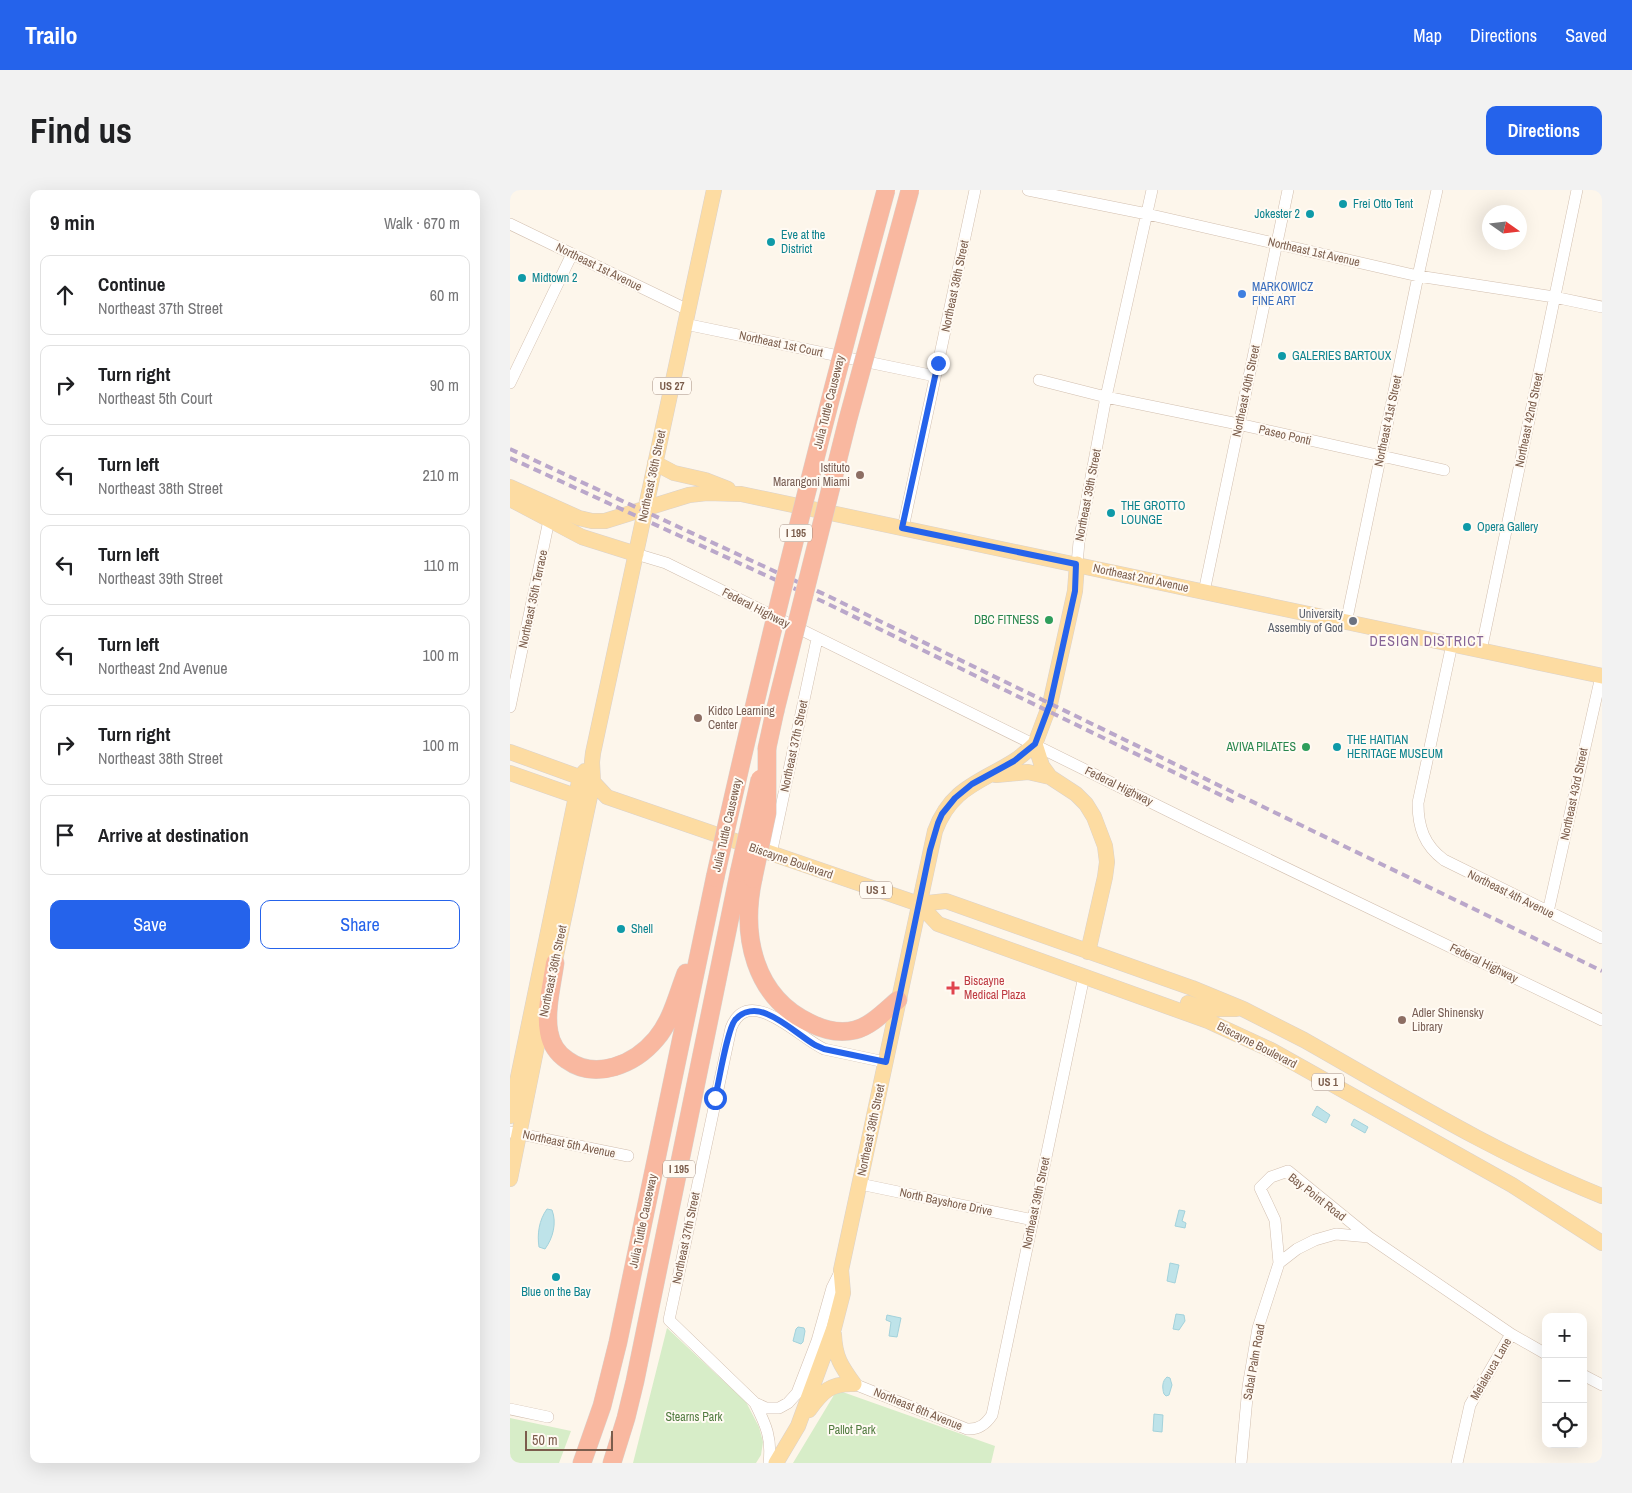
<!DOCTYPE html>
<meta charset="utf-8">
<style>
:root{--surface:#fff;--page:#f2f2f2;--text:#202124;--muted:#757577;--line:#e0e0e0;--accent:#2563eb}
body{margin:0;font-family:"Archivo Narrow",sans-serif;background:var(--page);color:var(--text)}
.controls{position:absolute;right:15px;bottom:15px;display:grid;overflow:hidden;border-radius:10px;box-shadow:0 5px 20px #0002}
.controls button{width:45px;height:45px;display:grid;place-items:center;padding:0;border:0;border-bottom:1px solid var(--line);background:var(--surface);color:var(--text);font:25px sans-serif}
.compass{position:absolute;left:972px;top:15px;width:45px;height:45px;border-radius:50%;background:var(--surface);box-shadow:0 5px 20px #0002;rotate:104deg}
.scale{position:absolute;left:15px;bottom:12px;width:88px;box-sizing:border-box;padding-left:5px;border:2px solid #7b5d4c;border-top:0;font-size:14px;line-height:18px;white-space:nowrap;color:#7b5d4c;-webkit-text-stroke:4px #fffaf3;paint-order:stroke}
.stop{position:absolute;width:15px;height:15px;margin:-11px;border:4px solid #2563eb;border-radius:50%;background:#fff}
.stop.end{background:#2563eb;border-color:#fff;box-shadow:0 1px 5px #0008}
.list{margin:0;padding:0;list-style:none}
h2{display:flex;justify-content:space-between;align-items:center;height:65px;margin:0;padding:0 20px;font-size:21px}
h2 small{font-size:16px;font-weight:400;color:var(--muted)}
.list li{display:grid;grid-template-columns:32px 1fr auto;gap:15px;align-items:center;box-sizing:border-box;height:80px;margin:0 10px 10px;padding:0 10px;border:1px solid var(--line);border-radius:10px}
.list b{display:block;font-size:19px;white-space:nowrap}
.list p{margin:0;font-size:16px;white-space:nowrap;color:var(--muted)}
.list em{font-size:16px;font-style:normal;color:var(--muted)}
.actions{display:flex;gap:10px;padding:15px 20px}
.actions a{flex:1;padding:11px 0;border:1px solid var(--accent);border-radius:10px;text-align:center;font-size:18px;color:var(--accent)}
.actions .main{background:var(--accent);color:#fff}
.icon{flex:none;width:28px;height:28px;fill:none;stroke:currentColor;stroke-width:2;stroke-linecap:round;stroke-linejoin:round}
.map{position:relative;flex:none;width:1092px;height:1273px;overflow:hidden;border-radius:10px}
header{display:flex;align-items:center;gap:30px;box-sizing:border-box;height:70px;padding:0 25px;background:var(--accent);color:#fff}
header strong{font-size:24px}
nav{display:flex;gap:28px;margin-inline-start:auto;font-size:18px}
.intro{display:flex;align-items:center;justify-content:space-between;box-sizing:border-box;height:120px;padding:0 30px}
h1{margin:0;font-size:35px}
.button{padding:12px 22px;border-radius:10px;background:var(--accent);color:#fff;font-size:18px;font-weight:700}
main{display:flex;gap:30px;padding:0 30px}
aside{flex:1;background:var(--surface);border-radius:10px;box-shadow:0 5px 20px #0002}
.map>svg:first-child{display:block}
.green{fill:#d7edc8}
.water{fill:#bee3e9;stroke:#a3d2db}
.lines{fill:none;stroke-linecap:round;stroke-linejoin:round}
.minor-casing{stroke:#d2bfaf;stroke-width:12}
.major-casing{stroke:#dad2cd;stroke-width:16}
.highway-casing{stroke:#dad2cd;stroke-width:19}
.minor{stroke:#fff;stroke-width:11}
.major{stroke:#fddca2;stroke-width:15}
.highway{stroke:#f9b8a0;stroke-width:18}
.rail{stroke:#baa7ca;stroke-width:4;stroke-dasharray:8 5;stroke-linecap:butt}
.highway-bridge-casing{stroke:#dad2cd;stroke-width:19;stroke-linecap:butt}
.highway-bridge{stroke:#f9b8a0;stroke-width:18}
.route{stroke:#2563eb;stroke-width:6}
.culture-dot{fill:#0f9aa8;stroke:#fffaf3;stroke-width:2}
.shop-dot{fill:#3f7fe0;stroke:#fffaf3;stroke-width:2}
.education-dot{fill:#8d6e63;stroke:#fffaf3;stroke-width:2}
.leisure-dot{fill:#2e9e5b;stroke:#fffaf3;stroke-width:2}
.worship-dot{fill:#6b7280;stroke:#fffaf3;stroke-width:2}
.health-dot{fill:#e0444e;stroke:#fffaf3;stroke-width:2}
.labels{text-anchor:middle;dominant-baseline:central;stroke-width:4;stroke-linejoin:round;paint-order:stroke}
.shield{fill:#fffaf3;stroke:#a38c7e;stroke-width:1}
.shield-label{font-size:11px;font-weight:bold;fill:#7b5d4c}
.culture-label{font-size:12px;fill:#0d838f;stroke:#fffaf3;text-anchor:start}
.street-label{font-size:12px;fill:#7b5d4c;stroke:#fffaf3}
.shop-label{font-size:12px;fill:#366cbe;stroke:#fffaf3;text-anchor:start}
.education-label{font-size:12px;fill:#785e54;stroke:#fffaf3;text-anchor:start}
.worship-label{font-size:12px;fill:#5b616d;stroke:#fffaf3;text-anchor:end}
.leisure-label{font-size:12px;fill:#27864d;stroke:#fffaf3;text-anchor:end}
.health-label{font-size:12px;fill:#be3a42;stroke:#fffaf3;text-anchor:start}
.park-label{font-size:12px;fill:#517b40;stroke:#fffaf3}
.neighbourhood-label{font-size:14px;letter-spacing:1px;fill:#866496;stroke:#fffaf3}
</style>
<header>
<strong>Trailo</strong>
<nav><a>Map</a><a>Directions</a><a>Saved</a></nav>
</header>
<div class="intro"><h1>Find us</h1><a class="button">Directions</a></div>
<main>
<aside>
<h2>9 min<small>Walk · 670 m</small></h2>
<ul class="list">
<li><svg class="icon" aria-label="ahead" viewBox="0 0 24 24"><path d="M12 20V5M6 11l6-6 6 6"/></svg><div><b>Continue</b><p>Northeast 37th Street</p></div><em>60 m</em></li>
<li><svg class="icon" aria-label="right" viewBox="0 0 24 24"><path d="M7 20v-9h11M14 6l5 5-5 5"/></svg><div><b>Turn right</b><p>Northeast 5th Court</p></div><em>90 m</em></li>
<li><svg class="icon" aria-label="left" viewBox="0 0 24 24"><path d="M17 20v-9H6M10 6l-5 5 5 5"/></svg><div><b>Turn left</b><p>Northeast 38th Street</p></div><em>210 m</em></li>
<li><svg class="icon" aria-label="left" viewBox="0 0 24 24"><path d="M17 20v-9H6M10 6l-5 5 5 5"/></svg><div><b>Turn left</b><p>Northeast 39th Street</p></div><em>110 m</em></li>
<li><svg class="icon" aria-label="left" viewBox="0 0 24 24"><path d="M17 20v-9H6M10 6l-5 5 5 5"/></svg><div><b>Turn left</b><p>Northeast 2nd Avenue</p></div><em>100 m</em></li>
<li><svg class="icon" aria-label="right" viewBox="0 0 24 24"><path d="M7 20v-9h11M14 6l5 5-5 5"/></svg><div><b>Turn right</b><p>Northeast 38th Street</p></div><em>100 m</em></li>
<li><svg class="icon" aria-label="arrive" viewBox="0 0 24 24"><path d="M6 21V4h12l-3 4 3 4H6"/></svg><div><b>Arrive at destination</b></div></li>
</ul>
<div class="actions"><a class="main">Save</a><a>Share</a></div>
</aside>
<div class="map">
<svg width="1092" height="1273" viewBox="0 0 1092 1273">
<rect width="100%" height="100%" fill="#fdf6eb"/>
<path class="green" d="M157,1138L236,1212L249,1237L253,1252L251,1265L246,1273H123Z
M327,1200L485,1256L481,1273H283Z
M0,1228L61,1241L49,1273H0Z"/>
<path class="water" d="M807,916L820,925L816,933L802,925Z
M844,929L858,937L855,943L841,935Z
M37,1019L42,1020C47,1033 43,1048 35,1059L29,1057C27,1044 29,1030 37,1019Z
M669,1020L675,1021L672,1031L676,1033L675,1038L665,1036Z
M660,1073L669,1075L665,1093L657,1091Z
M666,1124L674,1125L675,1131L669,1140L663,1139Z
M377,1125L391,1128L387,1147L379,1146L381,1132L376,1130Z
M288,1137L294,1138L295,1141L293,1152L291,1154L283,1151L286,1139Z
M657,1187L660,1188L662,1195L659,1205L656,1206L654,1204C652,1198 652,1191 657,1187Z
M644,1224L653,1225L652,1242L643,1241Z"/>
<g class="lines">
<defs>
<path id="minor" d="M518,0L637,24L908,86L1044,107L1092,117
M0,34L178,120
M175,134L425,186
M529,190L596,207L728,234L934,280
M0,193L62,64
M393,338L465,0
M126,364L156,373L693,638L1092,830
M567,374L569,352L596,207L642,0
M694,402L778,0
M836,433L908,86L927,0
M942,454L908,613C908,637 914,655 934,670L1092,748
M971,461L1067,0
M0,517L39,330
M261,664L307,449
M1038,722L1091,486
M0,942L118,966
M350,994L523,1030
M769,1073L787,1059L805,1050L826,1044L859,1047L1001,1144L1036,1164
M1073,1185L1092,1195
M344,1194L457,1239C469,1240 476,1234 482,1225L574,786
M245,1213L256,1218H269L278,1213L287,1203L307,1151L322,1098L331,1080
M0,1219L38,1227
M259,1273C262,1248 256,1235 245,1213L159,1130L221,838C239,793 289,848 314,859L375,872
M731,1273L738,1197L748,1138L769,1073L765,1030L750,998L761,987L778,981L859,1047
M947,1273L960,1215L1001,1144"/>
<path id="major" d="M145,273L164,283L195,290L218,299
M0,297L69,328L82,331H95L179,305L197,303L231,304L1092,486
M0,309L72,347L126,364
M567,374L565,401L540,514L525,554L532,576L540,587L566,604L576,614L584,627L595,656L597,672L595,687L578,762
M0,562L83,592L97,607L409,714L436,711L682,798L733,819L794,850C891,905 988,965 1092,1006
M0,583L74,609
M486,585L518,582L540,587
M409,714L428,734L698,831L761,860L1002,995L1092,1053
M42,784L83,592L82,572L83,563L204,0
M678,813L695,819H726
M0,926L70,587L75,581
M0,989L34,821
M324,1145C325,1167 331,1176 344,1194
M299,1220C312,1202 320,1193 344,1194
M266,1273L288,1236L324,1138L333,1103L331,1080L425,641C441,598 469,593 504,571C512,566 518,560 525,554"/>
<path id="highway" d="M257,558L265,521
M243,689C231,746 244,807 300,833C314,840 329,844 345,840C361,836 375,821 388,810
M45,773C42,794 35,822 39,842C41,854 48,864 57,870C86,891 125,874 146,849C162,830 167,806 176,783
M72,1273L92,1216L108,1152L205,688
M102,1273L116,1228L125,1191L229,683"/>
</defs>
<use href="#minor" class="minor-casing"/>
<use href="#major" class="major-casing"/>
<use href="#highway" class="highway-casing"/>
<use href="#minor" class="minor"/>
<use href="#major" class="major"/>
<use href="#highway" class="highway"/>
<path class="rail" d="M0,259L318,406L1092,781
M0,268L316,413L727,613"/>
<defs>
<path id="highway-bridge" d="M265,521L338,229L400,0
M229,683L250,589
M205,688C256,457 314,228 376,0
M243,689L257,623V558"/>
</defs>
<use href="#highway-bridge" class="highway-bridge-casing"/>
<use href="#highway-bridge" class="highway-bridge"/>
</g>
<g class="lines">
<path class="route" d="M205,908C209,892 217,840 225,830C233,820 246,819 257,824C274,831 289,845 305,855L314,859L376,872L420,660L428,633L432,624L445,608L462,594L504,571L525,554L540,514L565,401L566,374L392,338L428,173"/>
</g>
<g class="culture-dot">
<circle cx="833" cy="14" r="5"/>
<circle cx="800" cy="24" r="5"/>
<circle cx="261" cy="52" r="5"/>
<circle cx="12" cy="88" r="5"/>
<circle cx="772" cy="166" r="5"/>
<circle cx="601" cy="323" r="5"/>
<circle cx="957" cy="337" r="5"/>
<circle cx="827" cy="557" r="5"/>
<circle cx="111" cy="739" r="5"/>
<circle cx="46" cy="1087" r="5"/>
</g>
<circle class="shop-dot" cx="732" cy="104" r="5"/>
<g class="education-dot">
<circle cx="350" cy="285" r="5"/>
<circle cx="188" cy="528" r="5"/>
<circle cx="892" cy="830" r="5"/>
</g>
<g class="leisure-dot">
<circle cx="539" cy="430" r="5"/>
<circle cx="796" cy="557" r="5"/>
</g>
<circle class="worship-dot" cx="843" cy="431" r="5"/>
<path class="health-dot" d="M440.5 790.5h5v5h5v5h-5v5h-5v-5h-5v-5h5z"/>
<g class="labels">
<g class="shield">
<rect x="143" y="187.5" width="38" height="17" rx="4"/>
<rect x="270" y="334.5" width="32" height="17" rx="4"/>
<rect x="350" y="691.5" width="32" height="17" rx="4"/>
<rect x="802" y="883.5" width="32" height="17" rx="4"/>
<rect x="153" y="970.5" width="32" height="17" rx="4"/>
</g>
<g class="shield-label">
<text x="162" y="196">US 27</text>
<text x="286" y="343">I 195</text>
<text x="366" y="700">US 1</text>
<text x="818" y="892">US 1</text>
<text x="169" y="979">I 195</text>
</g>
<g class="culture-label">
<text x="843" y="14">Frei Otto Tent</text>
<text x="790" y="24" text-anchor="end">Jokester 2</text>
<text x="271" y="45">Eve at the<tspan x="271" dy="14">District</tspan></text>
<text x="22" y="88">Midtown 2</text>
<text x="782" y="166">GALERIES BARTOUX</text>
<text x="611" y="316">THE GROTTO<tspan x="611" dy="14">LOUNGE</tspan></text>
<text x="967" y="337">Opera Gallery</text>
<text x="837" y="550">THE HAITIAN<tspan x="837" dy="14">HERITAGE MUSEUM</tspan></text>
<text x="121" y="739">Shell</text>
<text x="46" y="1102" text-anchor="middle">Blue on the Bay</text>
</g>
<g class="street-label">
<text transform="translate(804 62) rotate(13)">Northeast 1st Avenue</text>
<text transform="translate(89 77) rotate(26)">Northeast 1st Avenue</text>
<text transform="translate(445 96) rotate(-78)">Northeast 38th Street</text>
<text transform="translate(271 154) rotate(12)">Northeast 1st Court</text>
<text transform="translate(736 201) rotate(-78)">Northeast 40th Street</text>
<text transform="translate(319 212) rotate(-76)">Julia Tuttle Causeway</text>
<text transform="translate(1019 230) rotate(-78)">Northeast 42nd Street</text>
<text transform="translate(878 231) rotate(-78)">Northeast 41st Street</text>
<text transform="translate(775 245) rotate(13)">Paseo Ponti</text>
<text transform="translate(142 286) rotate(-78)">Northeast 36th Street</text>
<text transform="translate(578 305) rotate(-79)">Northeast 39th Street</text>
<text transform="translate(631 388) rotate(12)">Northeast 2nd Avenue</text>
<text transform="translate(23 409) rotate(-78)">Northeast 35th Terrace</text>
<text transform="translate(246 418) rotate(27)">Federal Highway</text>
<text transform="translate(284 556) rotate(-78)">Northeast 37th Street</text>
<text transform="translate(609 596) rotate(26)">Federal Highway</text>
<text transform="translate(1064 604) rotate(-78)">Northeast 43rd Street</text>
<text transform="translate(217 635) rotate(-77)">Julia Tuttle Causeway</text>
<text transform="translate(281 671) rotate(19)">Biscayne Boulevard</text>
<text transform="translate(1001 704) rotate(26)">Northeast 4th Avenue</text>
<text transform="translate(974 773) rotate(26)">Federal Highway</text>
<text transform="translate(43 781) rotate(-78)">Northeast 36th Street</text>
<text transform="translate(747 855) rotate(27)">Biscayne Boulevard</text>
<text transform="translate(361 940) rotate(-78)">Northeast 38th Street</text>
<text transform="translate(59 954) rotate(12)">Northeast 5th Avenue</text>
<text transform="translate(807 1007) rotate(38)">Bay Point Road</text>
<text transform="translate(436 1012) rotate(12)">North Bayshore Drive</text>
<text transform="translate(526 1013) rotate(-78)">Northeast 39th Street</text>
<text transform="translate(133 1031) rotate(-78)">Julia Tuttle Causeway</text>
<text transform="translate(176 1048) rotate(-78)">Northeast 37th Street</text>
<text transform="translate(744 1172) rotate(-80)">Sabal Palm Road</text>
<text transform="translate(981 1179) rotate(-60)">Melaleuca Lane</text>
<text transform="translate(408 1219) rotate(22)">Northeast 6th Avenue</text>
</g>
<g class="shop-label">
<text x="742" y="97">MARKOWICZ<tspan x="742" dy="14">FINE ART</tspan></text>
</g>
<g class="education-label">
<text x="340" y="278" text-anchor="end">Istituto<tspan x="340" dy="14">Marangoni Miami</tspan></text>
<text x="198" y="521">Kidco Learning<tspan x="198" dy="14">Center</tspan></text>
<text x="902" y="823">Adler Shinensky<tspan x="902" dy="14">Library</tspan></text>
</g>
<g class="worship-label">
<text x="833" y="424">University<tspan x="833" dy="14">Assembly of God</tspan></text>
</g>
<g class="leisure-label">
<text x="529" y="430">DBC FITNESS</text>
<text x="786" y="557">AVIVA PILATES</text>
</g>
<g class="health-label">
<text x="454" y="791">Biscayne<tspan x="454" dy="14">Medical Plaza</tspan></text>
</g>
<g class="park-label">
<text x="184" y="1227">Stearns Park</text>
<text x="342" y="1240">Pallot Park</text>
</g>
<g class="neighbourhood-label">
<text x="917" y="451">DESIGN DISTRICT</text>
</g>
</g>
</svg>
<div class="controls">
<button>+</button>
<button>−</button>
<button><svg class="icon" aria-label="locate" viewBox="0 0 24 24"><circle cx="12" cy="12" r="6"/><path d="M12 2v4M12 18v4M2 12h4M18 12h4"/></svg></button>
</div>
<svg class="compass" viewBox="-18 -18 36 36"><path d="M0-13l5 13h-10z" fill="#e53935"/><path d="M0 13l5-13h-10z" fill="#757577"/></svg>
<div class="scale">50 m</div>
<div class="stop" style="left:205px;top:908px"></div>
<div class="stop end" style="left:428px;top:173px"></div>
</div>
</main>
